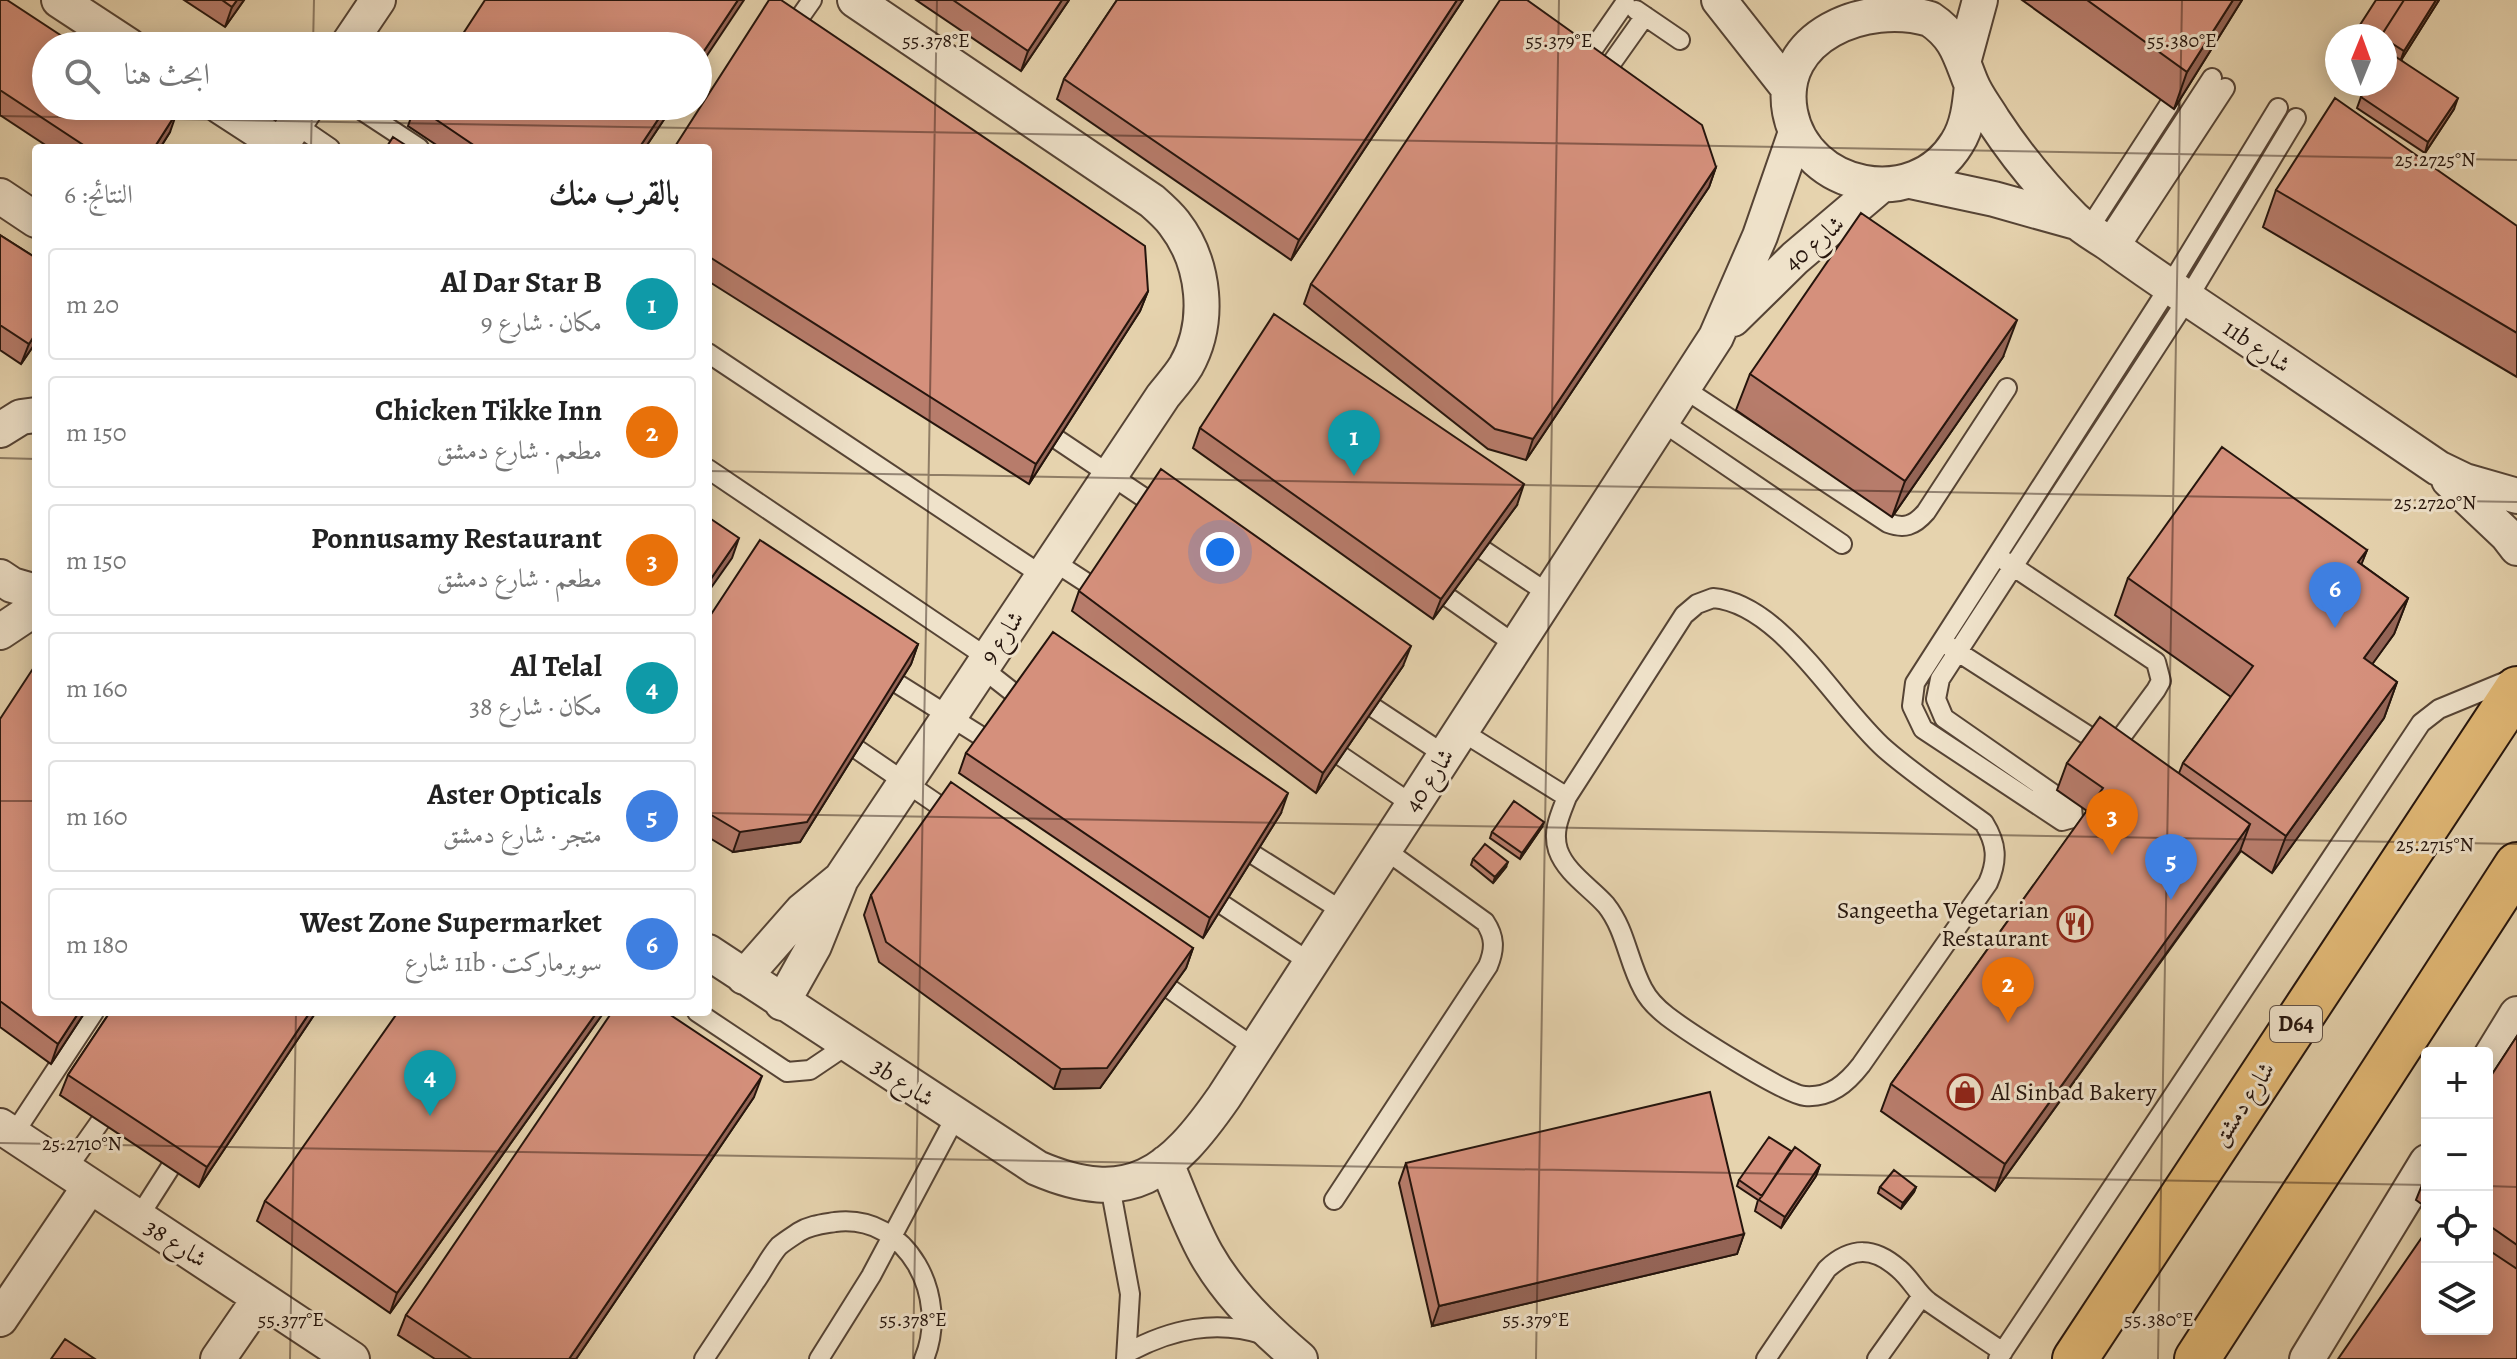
<!DOCTYPE html>
<html lang="ar">
<meta charset="utf-8">
<style>
:root{--surface:#fff;--page:#f6f6f6;--text:#222;--muted:#767676;--line:#e0e0e0;--accent:#8f2418}
body{margin:0;font-family:Alegreya,Amiri,serif;background:var(--page);color:var(--text);direction:rtl}
.controls{position:absolute;right:24px;bottom:24px;display:grid;overflow:hidden;border-radius:8px;box-shadow:0 4px 20px #0003}
.controls button{width:72px;height:72px;display:grid;place-items:center;padding:0;border:0;border-bottom:2px solid var(--line);background:var(--surface);color:var(--text);font:40px sans-serif}
.compass{position:absolute;left:2325px;top:24px;width:72px;height:72px;border-radius:50%;background:var(--surface);box-shadow:0 4px 20px #0003;rotate:1deg}
.you{position:absolute;left:1220px;top:552px;width:28px;height:28px;margin:-20px;border:6px solid #fff;border-radius:50%;background:#1a73e8;box-shadow:0 0 0 12px #1a73e833}
.badge{display:grid;place-items:center;width:52px;height:52px;border-radius:50%;background:var(--accent);color:#fff;font-size:26px;font-weight:700}
.pin{position:absolute;translate:-50% -66px;filter:drop-shadow(0 2px 4px #0008)}
.pin::after{content:'';position:absolute;top:42px;width:28px;height:24px;background:inherit;clip-path:polygon(0 0,100% 0,50% 100%)}
.list{margin:0;padding:0;list-style:none}
h2{display:flex;justify-content:space-between;align-items:center;height:104px;margin:0;padding:0 32px;font-size:34px}
h2 small{font-size:26px;font-weight:400;color:var(--muted)}
.list li{display:grid;grid-template-columns:52px 1fr auto;gap:24px;align-items:center;box-sizing:border-box;height:112px;margin:0 16px 16px;padding:0 16px;border:2px solid var(--line);border-radius:8px}
.list b{display:block;font-size:30px;white-space:nowrap}
.list p{margin:0;font-size:26px;white-space:nowrap;color:var(--muted)}
.list em{font-size:26px;font-style:normal;color:var(--muted)}
.icon{flex:none;width:44px;height:44px;fill:none;stroke:currentColor;stroke-width:2;stroke-linecap:round;stroke-linejoin:round}
.map{position:relative;flex:none;width:2517px;height:1359px;overflow:hidden;direction:ltr}
.search{position:absolute;background:var(--surface);box-shadow:0 4px 20px #0003;left:32px;top:32px;width:680px;height:88px;display:flex;align-items:center;gap:20px;box-sizing:border-box;padding:0 28px;border-radius:44px;color:var(--muted);font-size:30px}
.panel{position:absolute;background:var(--surface);box-shadow:0 4px 20px #0003;left:32px;top:144px;width:680px;height:872px;border-radius:8px;direction:rtl}
.map>svg:first-child{display:block}
.lines{fill:none;stroke-linecap:round;stroke-linejoin:round}
.service-casing{stroke:#564435;stroke-width:22}
.minor-casing{stroke:#564435;stroke-width:38}
.primary-casing{stroke:#26150d;stroke-width:48}
.service{stroke:#efe2ca;stroke-width:18}
.minor{stroke:#efe2ca;stroke-width:34}
.primary{stroke:#e3ba77;stroke-width:44}
.wall{fill:#b77c6b;stroke:#26150d;stroke-width:2}
.shaded-wall{fill:#956557;stroke:#26150d;stroke-width:2}
.building{fill:#d5907c;stroke:#26150d;stroke-width:2}
.ticks{fill:none;stroke:#26150d;stroke-width:2;stroke-opacity:0.45}
.labels{text-anchor:middle;dominant-baseline:central;stroke-width:6;stroke-linejoin:round;paint-order:stroke}
.shield{fill:#efe2ca;stroke:#625246;stroke-width:2}
.shield-label{font-size:22px;font-weight:bold;fill:#26150d}
.street-label{font-size:24px;fill:#26150d;stroke:#efe2ca}
.poi-label{font-size:24px;fill:#26150d;stroke:#efe2ca;text-anchor:end}
.ticks-label{font-size:20px;text-anchor:middle;fill:#26150d;stroke:#efe2ca;stroke-width:6;stroke-linejoin:round;paint-order:stroke}
</style>
<div class="map">
<svg width="2517" height="1359" viewBox="0 0 2517 1359">
<rect width="100%" height="100%" fill="#e6d3ae"/>
<filter id="stains"><feTurbulence type="fractalNoise" baseFrequency=".0025" numOctaves="4"/><feColorMatrix values="0 0 0 0 .2 0 0 0 0 .09 0 0 0 0 .02 0 0 0 .5 -.17"/></filter>
<radialGradient id="worn" r=".72"><stop offset=".6" stop-color="#630" stop-opacity="0"/><stop offset="1" stop-color="#630" stop-opacity=".3"/></radialGradient>
<g class="lines">
<defs>
<path id="service" d="M1636,10L1680,40
M791,30L812,0
M1582,65L1625,3
M1601,78L1645,16
M355,106L419,148
M2278,108L2169,287L1915,683L1912,706L1923,729L2062,821L2073,818L2072,807L1944,718L1936,699L1940,679L2188,298L2296,118
M295,124L330,148
M2088,230L2169,105
M2105,242L2212,78
M2118,251L2225,88
M708,353L1043,576
M1683,388L1888,523C1904,529 1914,526 1926,512L2007,388
M1661,421L1842,544
M1058,440L1146,499
M708,469L988,658
M1483,550L1549,594
M1053,561L1090,585
M1449,598L1516,645
M1713,598C1782,604 1836,706 1885,749C1916,776 1951,799 1984,823C1997,844 1998,860 1988,883L1861,1065C1847,1083 1830,1098 1805,1096C1784,1094 1688,1032 1667,1016C1658,1009 1648,999 1643,989C1628,962 1626,930 1606,905C1591,888 1566,873 1558,850C1552,831 1560,815 1567,797L1684,615L1697,604Z
M1947,645L2098,742L2107,743L2122,736L2156,690L2161,681L2156,662L2005,561
M982,668L1015,694
M898,684L984,738
M1374,708L1445,755
M1461,731L1567,797
M858,750L940,806
M1341,756L1413,805
M1254,855L1344,912
M1223,905L1311,963
M1170,989L1255,1048
M697,1012L787,1072L810,1070L847,1045
M13,1135L94,1012
M66,1170L100,1122
M1110,1186L1130,1294L1126,1359
M1334,1200L1488,966C1495,949 1495,937 1485,922L1384,849
M138,1218L170,1168
M1127,1353C1171,1329 1216,1319 1265,1335
M704,1359C721,1333 738,1308 755,1282C763,1271 770,1256 779,1246C785,1241 793,1236 799,1232C810,1225 823,1224 835,1222C908,1213 950,1298 924,1359
M819,1359L871,1276L956,1116
M1766,1359L1827,1269C1852,1246 1874,1247 1899,1269C1911,1279 1917,1293 1929,1302C1953,1319 1978,1335 2003,1352
M1877,1359L1922,1296
M1998,1359L2421,723L2439,709L2514,678"/>
<path id="minor" d="M59,0L129,46
M1719,0L1789,89
M347,46L378,0
M1964,59L1980,0
M1972,85C1970,105 1968,126 1957,143C1915,212 1805,190 1790,112C1776,36 1866,0 1930,19C1957,37 1960,56 1971,83C1976,96 1986,108 1993,120C2016,155 2043,188 2073,218C2083,228 2096,235 2108,243C2134,262 2160,280 2187,298C2271,354 2355,411 2438,468L2465,481L2517,496
M220,106L280,145
M279,148L307,106
M1910,181L1994,199L2076,222
M0,196L36,220
M1733,319L1795,258L1880,186
M0,430L21,417L36,415
M2449,480L2507,535L2517,548
M0,577L12,585L36,592
M0,632L36,608
M708,952L1037,1168C1130,1208 1171,1173 1224,1097L1716,337L1760,236L1796,132
M744,977L802,911L841,879
M782,1003L814,946L841,879L1163,396C1171,386 1180,376 1186,366C1211,322 1205,263 1174,223C1168,215 1160,208 1152,201L855,0
M2487,1063L2517,1014
M0,1126L352,1359
M1166,1163C1179,1194 1190,1225 1206,1254C1229,1295 1264,1329 1300,1359
M0,1319L90,1186
M218,1359L260,1298
M2307,1359L2427,1162"/>
<path id="primary" d="M2075,1359L2517,689
M2197,1359L2517,865"/>
</defs>
<use href="#service" class="service-casing"/>
<use href="#minor" class="minor-casing"/>
<use href="#primary" class="primary-casing"/>
<use href="#service" class="service"/>
<use href="#minor" class="minor"/>
<use href="#primary" class="primary"/>
</g>
<path class="wall" d="M0,0L170,132L160,148H50L0,115Z
M184,0H244L225,27Z
M916,0H1069L1021,71Z
M1117,0H1463L1291,260L1057,99L1064,79Z
M2022,0H2242L2174,109Z
M2439,0L2401,60L2454,109L2425,153L2357,108L2361,97L2389,55L2385,52V36H2360L2356,34L2358,28Z
M415,106H673L645,148H441L408,126Z
M708,148L1148,291L1140,311L1029,484L708,281Z
M1716,167L1709,187L1526,460L1488,449L1304,304L1311,284Z
M2276,190L2517,226V377L2263,227Z
M0,235L36,258V342L21,364L0,350Z
M2003,357L1892,517L1736,410L1750,374Z
M1200,428L1517,505L1433,619L1193,448Z
M2367,550L2361,564L2408,598L2394,634L2372,664L2397,682L2384,718L2272,873L2241,851L1995,1191L1881,1111L1891,1084L2087,811L2057,790L2067,763L2179,773L2183,763L2231,697L2115,615L2128,578Z
M1079,591L1403,666L1316,793L1072,611Z
M708,619L918,644L911,664L800,842L733,852L708,837Z
M0,719L85,1012L51,1064L0,1027Z
M966,753L1281,813L1203,938L959,773Z
M1542,827L1520,859L1490,838L1492,832Z
M1473,859L1506,867L1493,883L1471,865Z
M871,895L1193,948L1186,968L1100,1088L1054,1089L879,962L864,915Z
M110,1012H316L199,1187L60,1095L68,1075Z
M604,1012L390,1313L257,1221L265,1201Z
M2517,1036V1359L2487,1249V1082Z
M754,1097L576,1359H435L398,1335L406,1315Z
M1791,1151L1820,1165L1816,1176L1781,1228L1755,1211L1758,1200L1737,1186L1739,1180Z
M1406,1163L1744,1234L1737,1254L1432,1326L1399,1183Z
M2427,1175V1208L2416,1200L2424,1180Z
M1880,1187H1916L1914,1192L1901,1209L1878,1193Z"/>
<path class="shaded-wall" d="M237,0H244L225,27L232,7Z
M738,0H744L698,69V60Z
M1062,0H1069L1021,71L1028,51Z
M1457,0H1463L1291,260L1299,240Z
M2233,0H2242L2174,109L2187,72Z
M2436,0H2439L2400,62L2404,51Z
M2458,98L2454,109L2425,153L2428,142Z
M667,106H673L645,148H639Z
M177,112L170,132L160,148H154Z
M1716,167L1709,187L1526,460L1533,439Z
M1148,291L1140,311L1029,484L1036,464Z
M2017,320L2003,357L1892,517L1905,481Z
M36,333V342L21,364L29,344Z
M1524,484L1517,505L1433,619L1441,599Z
M739,538L732,558L708,592V583Z
M2367,550L2353,586L2358,562Z
M2408,598L2394,634L2350,695L2364,658Z
M918,644L911,664L800,842L733,852L740,832Z
M1411,646L1403,666L1316,793L1323,773Z
M2397,682L2384,718L2272,873L2286,836Z
M1288,793L1281,813L1203,938L1210,918Z
M1544,822L1542,827L1520,859L1522,853Z
M2250,824L2240,851L1995,1191L2005,1164Z
M1508,862L1506,867L1493,883L1495,877Z
M1193,948L1186,968L1100,1088L1054,1089L1061,1069Z
M79,1012H85L51,1064L58,1044Z
M310,1012H316L199,1187L207,1167Z
M597,1012H604L390,1313L397,1293Z
M762,1076L754,1097L576,1359H569Z
M1820,1165L1816,1176L1781,1228L1785,1217Z
M1916,1187L1914,1192L1901,1209L1903,1203Z
M1744,1234L1737,1254L1432,1326L1439,1306Z"/>
<path class="building" d="M0,0H7L77,46H46V106H168L177,112L154,148H88L0,90Z
M222,0H237L232,7Z
M485,0H738L698,60V46H455Z
M769,0H781L1145,246L1148,291L1036,464L708,256V148H674Z
M953,0H1062L1028,51Z
M1117,0H1457L1299,240L1064,79Z
M1500,0H1527L1702,125L1716,167L1533,439L1495,429L1311,284Z
M2087,0H2233L2187,72Z
M2376,0H2404L2381,36H2370L2358,28Z
M2404,0H2436L2404,51L2385,39V36H2381Z
M2390,53L2458,98L2428,142L2361,97L2369,84H2385V61Z
M2335,98L2517,226V333L2276,190Z
M416,106H667L639,148H478Z
M393,137L410,148H386Z
M1861,213L2017,320L1905,481L1750,374Z
M0,235L36,258V333L29,344L0,325Z
M1274,314L1524,484L1441,599L1200,428Z
M2222,447L2367,550L2358,562L2408,598L2364,658L2397,682L2286,836L2183,763L2253,666L2128,578Z
M1161,469L1411,646L1323,773L1079,591Z
M708,517L739,538L708,583Z
M760,540L918,644L807,822L740,832L708,813V619Z
M1053,632L1288,793L1210,918L966,753Z
M36,664V1012H79L58,1044L0,1001V719Z
M2100,717L2250,824L2005,1164L1891,1084L2103,788L2067,763Z
M951,782L1193,948L1107,1068L1061,1069L886,942L871,895Z
M1514,801L1544,822L1522,853L1492,832Z
M1485,844L1508,862L1495,877L1473,859Z
M110,1012H310L207,1167L68,1075Z
M398,1012H597L397,1293L265,1201Z
M612,1012H666L762,1076L569,1359H472L406,1315Z
M2517,1036V1245L2487,1224V1082Z
M1710,1092L1744,1234L1439,1306L1406,1163Z
M1769,1137L1791,1151L1762,1196L1739,1180Z
M1795,1147L1820,1165L1785,1217L1759,1200Z
M1894,1170L1916,1187L1903,1203L1880,1187Z
M2427,1230V1329H2487V1249L2517,1269V1359H2338Z
M65,1339L95,1359H51Z"/>
<path class="ticks" d="M313,46L314,0M0,116L2517,160M311,148L312,106M0,458L36,459M708,471L2517,502M0,801H36M708,813L2517,844M0,1143L2427,1185M2487,1186L2517,1187M290,1359L296,1012M913,1359L937,0M1536,1359L1559,0M2158,1359L2182,0"/>
<defs>
<symbol id="restaurant-ring" viewBox="-11 -11 22 22"><circle r="9.5" fill="#efe2ca" stroke="#8f2418" stroke-width="1.5"/><path d="M-5-6h1v4h1v-4h1v4h1v-4h1v5L-1.5 .5V6h-2V.5L-5-1ZM5-6V6H3V1.5H1.5Q1.5-4 5-6Z" fill="#8f2418"/></symbol>
<symbol id="shop-ring" viewBox="-11 -11 22 22"><circle r="9.5" fill="#efe2ca" stroke="#8f2418" stroke-width="1.5"/><path d="M-5-2.5h2.3a2.7 3.5 0 0 1 5.4 0H5L5.5 6h-11ZM-1.5-2.5h3a1.5 2.3 0 0 0-3 0Z" fill="#8f2418"/></symbol>
</defs>
<g fill-rule="evenodd">
<use href="#restaurant-ring" x="2055" y="904" width="40" height="40"/>
<use href="#shop-ring" x="1945" y="1072" width="40" height="40"/>
</g>
<g class="labels">
<rect class="shield" x="2270" y="1006" width="52" height="36" rx="6"/>
<g class="shield-label">
<text x="2296" y="1024">D64</text>
</g>
<g class="street-label">
<text transform="translate(1814 243) rotate(-41)">شارع 40</text>
<text transform="translate(2257 346) rotate(34)">11b شارع</text>
<text transform="translate(1002 637) rotate(-56)">شارع 9</text>
<text transform="translate(1429 780) rotate(-57)">شارع 40</text>
<text transform="translate(903 1082) rotate(33)">3b شارع</text>
<text transform="translate(2243 1104) rotate(-57)">شارع دمشق</text>
<text transform="translate(176 1243) rotate(33)">شارع 38</text>
</g>
<g class="poi-label">
<text x="2049" y="910">Sangeetha Vegetarian<tspan x="2049" dy="28">Restaurant</tspan></text>
<text x="1991" y="1092" text-anchor="start">Al Sinbad Bakery</text>
</g>
</g>
<g class="ticks-label">
<text x="936" y="47">55.378°E</text>
<text x="1559" y="47">55.379°E</text>
<text x="2182" y="47">55.380°E</text>
<text x="2435" y="166">25.2725°N</text>
<text x="2435" y="509">25.2720°N</text>
<text x="2435" y="851">25.2715°N</text>
<text x="82" y="1150">25.2710°N</text>
<text x="291" y="1326">55.377°E</text>
<text x="913" y="1326">55.378°E</text>
<text x="1536" y="1326">55.379°E</text>
<text x="2159" y="1326">55.380°E</text>
</g>
<rect width="100%" height="100%" filter="url(#stains)"/>
<rect width="100%" height="100%" fill="url(#worn)"/>
</svg>
<div class="controls">
<button>+</button>
<button>−</button>
<button><svg class="icon" aria-label="locate" viewBox="0 0 24 24"><circle cx="12" cy="12" r="6"/><path d="M12 2v4M12 18v4M2 12h4M18 12h4"/></svg></button>
<button><svg class="icon" aria-label="layers" viewBox="0 0 24 24"><path d="M12 4l9 5-9 5-9-5zM3 14l9 5 9-5"/></svg></button>
</div>
<svg class="compass" viewBox="-18 -18 36 36"><path d="M0-13l5 13h-10z" fill="#e53935"/><path d="M0 13l5-13h-10z" fill="#767676"/></svg>
<div class="you"></div>
<div class="pin badge" style="left:1354px;top:476px;background:#0f9aa8">1</div>
<div class="pin badge" style="left:2008px;top:1023px;background:#e8710a">2</div>
<div class="pin badge" style="left:2112px;top:855px;background:#e8710a">3</div>
<div class="pin badge" style="left:430px;top:1116px;background:#0f9aa8">4</div>
<div class="pin badge" style="left:2171px;top:900px;background:#3f7fe0">5</div>
<div class="pin badge" style="left:2335px;top:628px;background:#3f7fe0">6</div>
<div class="search"><svg class="icon" aria-label="search" viewBox="0 0 24 24"><circle cx="10" cy="10" r="6"/><path d="M15 15l6 6"/></svg>ابحث هنا</div>
<section class="panel">
<h2>بالقرب منك<small>النتائج: 6</small></h2>
<ul class="list">
<li><span class="badge" style="background:#0f9aa8">1</span><div><b>Al Dar Star B</b><p>مكان · شارع 9</p></div><em>20 m</em></li>
<li><span class="badge" style="background:#e8710a">2</span><div><b>Chicken Tikke Inn</b><p>مطعم · شارع دمشق</p></div><em>150 m</em></li>
<li><span class="badge" style="background:#e8710a">3</span><div><b>Ponnusamy Restaurant</b><p>مطعم · شارع دمشق</p></div><em>150 m</em></li>
<li><span class="badge" style="background:#0f9aa8">4</span><div><b>Al Telal</b><p>مكان · شارع 38</p></div><em>160 m</em></li>
<li><span class="badge" style="background:#3f7fe0">5</span><div><b>Aster Opticals</b><p>متجر · شارع دمشق</p></div><em>160 m</em></li>
<li><span class="badge" style="background:#3f7fe0">6</span><div><b>West Zone Supermarket</b><p>سوبرماركت · 11b شارع</p></div><em>180 m</em></li>
</ul>
</section>
</div>
